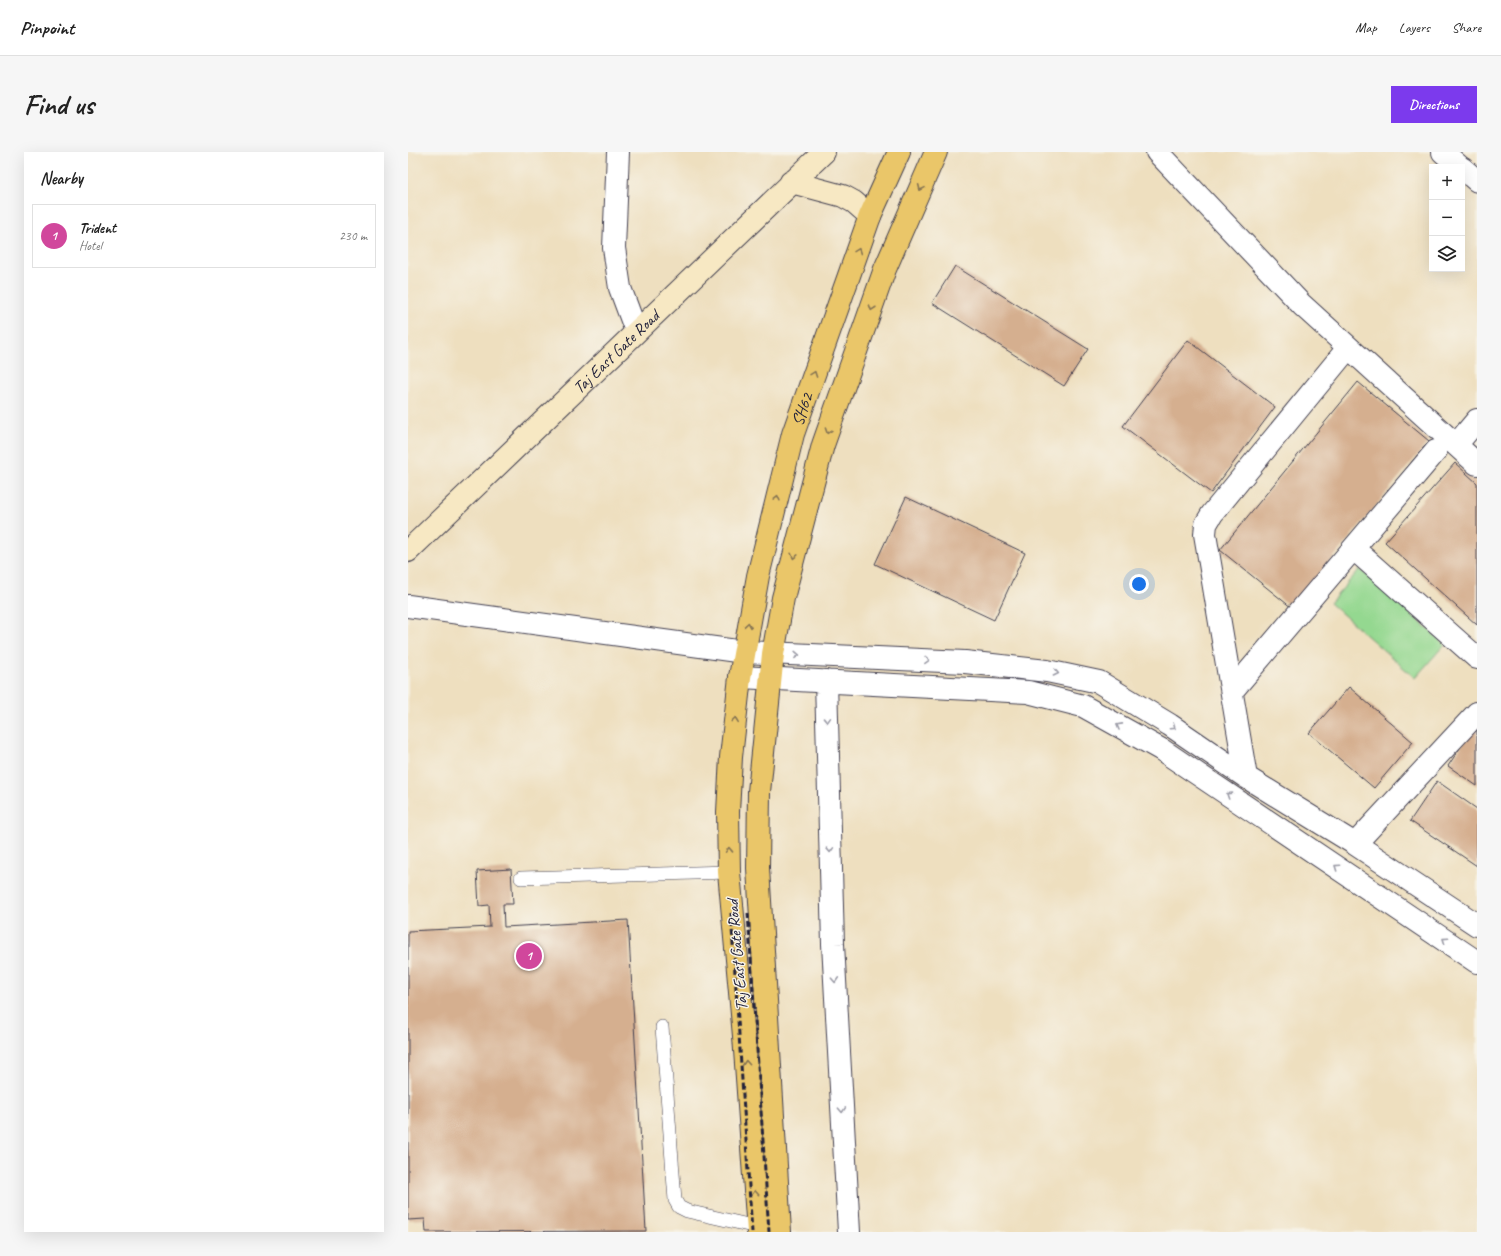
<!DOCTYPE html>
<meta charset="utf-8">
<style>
:root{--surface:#fff;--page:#f6f6f6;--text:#222;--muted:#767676;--line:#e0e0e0;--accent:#7c3aed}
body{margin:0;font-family:Caveat,sans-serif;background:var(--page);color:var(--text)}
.controls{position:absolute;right:12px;top:12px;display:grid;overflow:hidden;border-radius:0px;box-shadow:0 4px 16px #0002}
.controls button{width:36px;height:36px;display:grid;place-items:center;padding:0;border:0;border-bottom:1px solid var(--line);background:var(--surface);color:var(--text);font:20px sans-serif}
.you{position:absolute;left:731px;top:432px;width:14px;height:14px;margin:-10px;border:3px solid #fff;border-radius:50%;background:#1a73e8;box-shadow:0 0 0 6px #1a73e833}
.badge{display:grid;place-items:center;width:26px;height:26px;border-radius:50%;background:var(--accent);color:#fff;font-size:13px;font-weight:700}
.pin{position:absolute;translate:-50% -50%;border:2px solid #fff;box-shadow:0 1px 4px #0006}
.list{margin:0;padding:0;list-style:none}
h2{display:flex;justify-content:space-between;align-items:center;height:52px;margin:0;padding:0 16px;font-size:17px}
h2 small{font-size:13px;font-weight:400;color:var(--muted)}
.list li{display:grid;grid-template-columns:26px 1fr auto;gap:12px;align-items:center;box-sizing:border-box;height:64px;margin:0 8px 8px;padding:0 8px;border:1px solid var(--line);border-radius:0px}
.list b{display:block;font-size:15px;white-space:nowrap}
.list p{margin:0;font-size:13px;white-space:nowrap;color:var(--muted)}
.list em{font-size:13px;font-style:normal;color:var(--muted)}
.icon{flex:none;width:22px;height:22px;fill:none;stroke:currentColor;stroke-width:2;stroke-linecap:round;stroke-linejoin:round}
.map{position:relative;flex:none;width:1069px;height:1080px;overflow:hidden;border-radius:0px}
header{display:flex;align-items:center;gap:24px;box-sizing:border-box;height:56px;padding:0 20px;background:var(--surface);border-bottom:1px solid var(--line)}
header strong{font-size:19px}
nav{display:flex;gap:22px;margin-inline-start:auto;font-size:14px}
.intro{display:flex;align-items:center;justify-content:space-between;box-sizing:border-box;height:96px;padding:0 24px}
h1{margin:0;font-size:28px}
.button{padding:10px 18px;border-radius:0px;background:var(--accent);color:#fff;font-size:14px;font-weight:700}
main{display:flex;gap:24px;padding:0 24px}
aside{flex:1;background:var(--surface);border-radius:0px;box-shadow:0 4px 16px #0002}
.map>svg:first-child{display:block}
.green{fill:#94d890;stroke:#5b7d66}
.building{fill:#d5af8f}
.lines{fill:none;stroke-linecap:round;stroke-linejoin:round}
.lane-casing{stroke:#413e4f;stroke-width:14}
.street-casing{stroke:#413e4f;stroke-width:24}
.secondary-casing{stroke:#413e4f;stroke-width:24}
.primary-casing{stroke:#413e4f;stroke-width:24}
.lane{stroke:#fff;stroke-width:13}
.street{stroke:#fff;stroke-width:22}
.secondary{stroke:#f7e8c3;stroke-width:22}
.primary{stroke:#eac669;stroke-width:22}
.rail{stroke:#22223b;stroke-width:3;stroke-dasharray:6 3;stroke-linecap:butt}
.oneway{stroke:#867452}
.oneway2{stroke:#9c9ca7}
.labels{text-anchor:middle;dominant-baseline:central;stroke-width:3;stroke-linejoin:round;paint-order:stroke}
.street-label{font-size:17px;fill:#22223b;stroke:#f7f3e8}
</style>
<header>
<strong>Pinpoint</strong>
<nav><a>Map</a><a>Layers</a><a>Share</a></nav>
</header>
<div class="intro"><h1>Find us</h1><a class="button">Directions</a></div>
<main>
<aside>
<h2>Nearby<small></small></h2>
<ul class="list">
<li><span class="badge" style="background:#d1479c">1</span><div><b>Trident</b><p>Hotel</p></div><em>230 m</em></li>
</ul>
</aside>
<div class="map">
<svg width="1069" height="1080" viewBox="0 0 1069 1080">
<rect width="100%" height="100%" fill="#f7f3e8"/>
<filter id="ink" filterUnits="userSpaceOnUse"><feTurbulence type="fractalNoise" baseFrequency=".025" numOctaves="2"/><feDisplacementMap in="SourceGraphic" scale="8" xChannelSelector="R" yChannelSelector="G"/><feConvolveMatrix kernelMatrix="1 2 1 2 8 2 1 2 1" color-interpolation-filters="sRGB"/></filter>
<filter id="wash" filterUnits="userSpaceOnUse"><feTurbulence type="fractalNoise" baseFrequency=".012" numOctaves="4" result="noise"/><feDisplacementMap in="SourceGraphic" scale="16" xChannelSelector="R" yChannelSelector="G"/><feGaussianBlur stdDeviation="0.9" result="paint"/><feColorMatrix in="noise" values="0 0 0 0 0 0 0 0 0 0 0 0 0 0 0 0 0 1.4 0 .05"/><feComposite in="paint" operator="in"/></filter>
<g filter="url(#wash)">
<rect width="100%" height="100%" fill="#eedfbf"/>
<path class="green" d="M952,417L1037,492L1007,526L922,451Z"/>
<g id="blocks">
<path class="building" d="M547,114L680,197L656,234L524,151Z
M780,188L867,255L803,341L715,274Z
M950,230L1021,289L884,456L812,398Z
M1047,311L1069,331V473L977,390Z
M498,345L617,401L586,468L467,412Z
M941,535L1005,590L966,636L901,581Z
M1066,575L1069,576V634L1040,614Z
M1029,629L1069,657V714L1002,669Z
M103,717L105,752H95L96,775L220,768L238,1079L18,1080L17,1067L0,1068V779L82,775L81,753L71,754L69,719Z"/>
</g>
</g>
<g filter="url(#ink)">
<use href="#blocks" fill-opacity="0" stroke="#413e4f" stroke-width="1"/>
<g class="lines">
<defs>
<path id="lane" d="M113,726L321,720
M254,875L267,1048L271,1055L279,1059L349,1075"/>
<path id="street" d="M210,0L206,96L212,136L228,179
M749,0L894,153L1069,312
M1035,0L1052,15
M1054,16L1069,29
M1048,293L1069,268
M946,397L1069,506
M0,454L336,500L557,510L639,519L691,530L762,573L838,625L947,692L1069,773
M332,525L620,540L675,554L754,598L1069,810
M418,529L425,792L441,1080
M825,538L1028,299
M838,625L797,382L798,372L804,362L940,196
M947,692L1069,561"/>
<g id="secondary">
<path d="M383,30L435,44L446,50L462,64"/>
<path id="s1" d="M0,399L416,0"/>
</g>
<g id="primary">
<path id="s2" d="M350,1080L336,884L321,720L320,660L323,605L332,525L350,424L385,282L462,64L491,0"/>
<path d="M372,1080L350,716L351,640L365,502L375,446L415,293L477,117L528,0"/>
</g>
</defs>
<use href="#lane" class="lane-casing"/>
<use href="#street" class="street-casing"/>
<use href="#secondary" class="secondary-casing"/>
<use href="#primary" class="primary-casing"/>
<use href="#lane" class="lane"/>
<use href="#street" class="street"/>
<use href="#secondary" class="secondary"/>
<use href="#primary" class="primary"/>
<path class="rail" d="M323,761L344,1080
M340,761L361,1080"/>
</g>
<defs><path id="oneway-chevron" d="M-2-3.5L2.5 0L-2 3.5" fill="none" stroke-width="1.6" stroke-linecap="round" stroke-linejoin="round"/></defs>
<g class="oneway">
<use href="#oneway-chevron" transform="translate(513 36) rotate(114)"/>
<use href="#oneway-chevron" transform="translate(450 99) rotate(-70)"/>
<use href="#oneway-chevron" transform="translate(464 156) rotate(109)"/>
<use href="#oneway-chevron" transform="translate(406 222) rotate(-70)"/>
<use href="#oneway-chevron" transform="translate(420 279) rotate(109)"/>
<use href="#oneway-chevron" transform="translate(369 346) rotate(-76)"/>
<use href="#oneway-chevron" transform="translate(386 404) rotate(104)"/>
<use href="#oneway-chevron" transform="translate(340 473) rotate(-81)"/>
<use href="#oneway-chevron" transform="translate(327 568) rotate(-83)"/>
<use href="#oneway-chevron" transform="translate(321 698) rotate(-92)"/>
<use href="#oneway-chevron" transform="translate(338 911) rotate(-94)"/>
<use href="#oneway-chevron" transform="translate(347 1041) rotate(-94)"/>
</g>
<g class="oneway2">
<use href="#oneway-chevron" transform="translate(389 503) rotate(2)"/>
<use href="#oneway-chevron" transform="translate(519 508) rotate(2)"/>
<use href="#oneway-chevron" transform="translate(648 521) rotate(12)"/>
<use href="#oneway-chevron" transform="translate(419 568) rotate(88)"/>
<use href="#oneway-chevron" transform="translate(711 574) rotate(-151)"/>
<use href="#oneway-chevron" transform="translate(765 575) rotate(34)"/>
<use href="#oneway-chevron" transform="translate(821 643) rotate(-147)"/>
<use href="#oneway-chevron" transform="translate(422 698) rotate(88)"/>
<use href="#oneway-chevron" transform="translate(929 715) rotate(-146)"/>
<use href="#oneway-chevron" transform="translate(1037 788) rotate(-146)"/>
<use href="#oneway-chevron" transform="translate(427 828) rotate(87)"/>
<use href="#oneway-chevron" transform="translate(434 958) rotate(87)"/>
</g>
</g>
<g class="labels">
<g class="street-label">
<text stroke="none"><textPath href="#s1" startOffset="288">Taj East Gate Road</textPath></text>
<text stroke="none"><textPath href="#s2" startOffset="832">SH62</textPath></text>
<text transform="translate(329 803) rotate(-95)">Taj East Gate Road</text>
</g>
</g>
</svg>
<div class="controls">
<button>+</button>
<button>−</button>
<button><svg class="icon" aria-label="layers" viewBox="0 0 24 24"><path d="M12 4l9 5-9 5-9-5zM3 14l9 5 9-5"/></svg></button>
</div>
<div class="you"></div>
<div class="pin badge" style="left:121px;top:804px;background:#d1479c">1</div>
</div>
</main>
